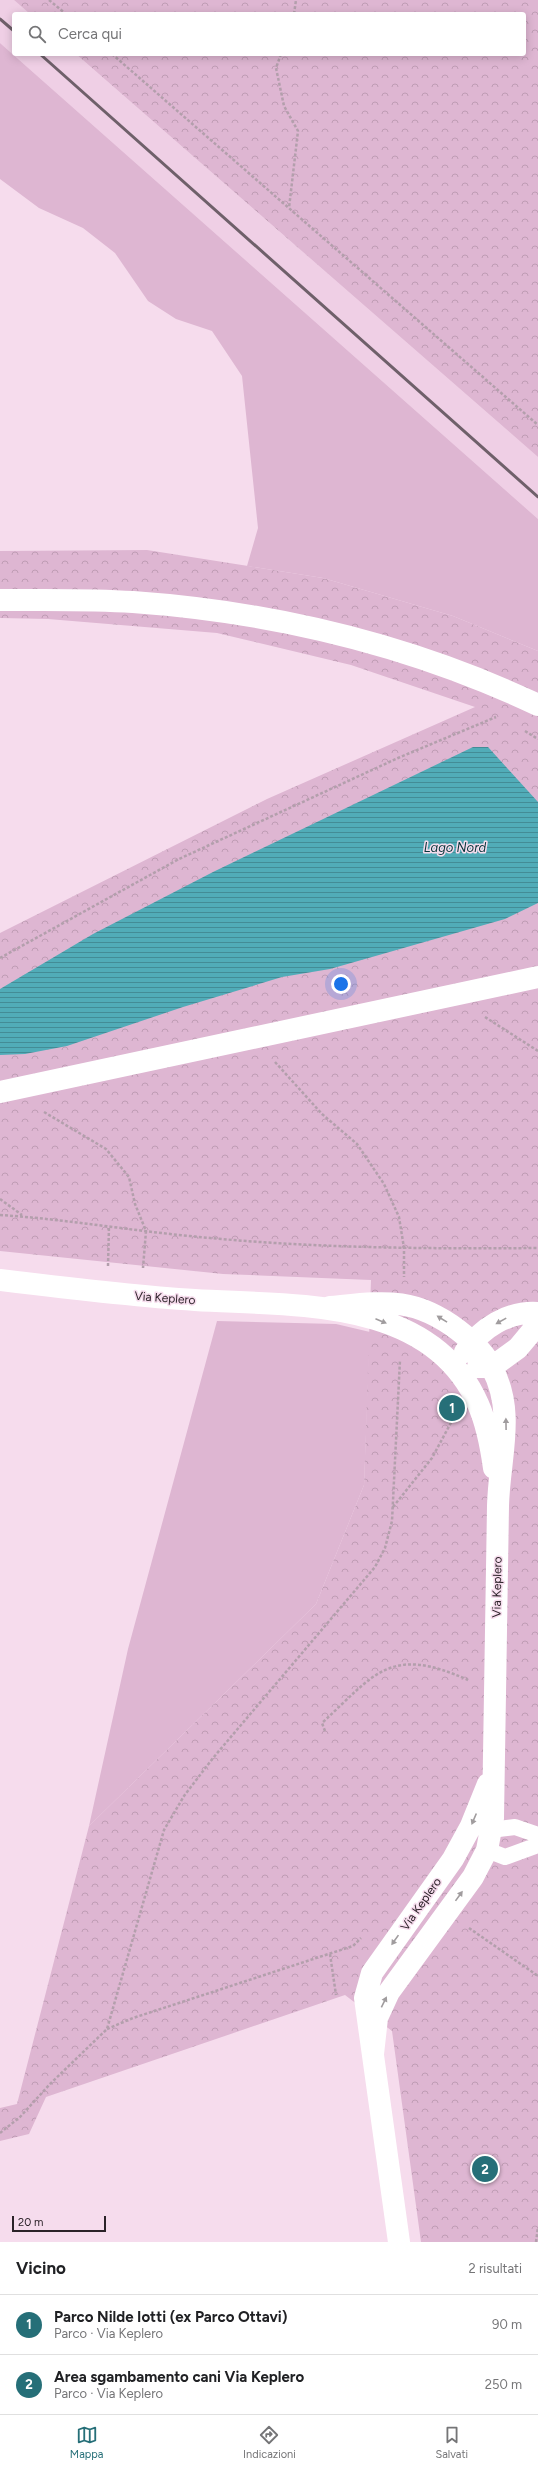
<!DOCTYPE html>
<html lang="it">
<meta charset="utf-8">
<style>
:root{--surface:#fff;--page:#f2f2f2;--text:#202124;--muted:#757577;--line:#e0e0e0;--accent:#266f78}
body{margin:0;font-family:Figtree,sans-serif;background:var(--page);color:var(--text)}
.scale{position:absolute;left:12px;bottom:10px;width:94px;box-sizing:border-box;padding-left:4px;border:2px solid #2b2228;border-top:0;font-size:11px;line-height:14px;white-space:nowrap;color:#2b2228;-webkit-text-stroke:3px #f6dced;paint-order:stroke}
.you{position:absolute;left:341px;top:984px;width:14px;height:14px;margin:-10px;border:3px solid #fff;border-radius:50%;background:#1a73e8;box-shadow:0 0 0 6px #1a73e833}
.badge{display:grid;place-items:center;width:26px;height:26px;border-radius:50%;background:var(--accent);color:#fff;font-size:13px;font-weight:700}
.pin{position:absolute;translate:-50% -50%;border:2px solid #fff;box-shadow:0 1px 4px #0006}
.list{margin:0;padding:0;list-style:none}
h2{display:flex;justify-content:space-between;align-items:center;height:52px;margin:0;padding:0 16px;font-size:17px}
h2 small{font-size:13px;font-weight:400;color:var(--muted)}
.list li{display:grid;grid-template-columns:26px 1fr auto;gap:12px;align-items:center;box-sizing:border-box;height:60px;padding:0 16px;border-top:1px solid var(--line)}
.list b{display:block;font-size:15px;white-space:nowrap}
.list p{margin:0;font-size:13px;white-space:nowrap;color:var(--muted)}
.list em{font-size:13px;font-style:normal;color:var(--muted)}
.icon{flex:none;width:22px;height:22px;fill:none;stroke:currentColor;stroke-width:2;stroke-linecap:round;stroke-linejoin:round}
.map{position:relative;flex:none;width:538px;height:2242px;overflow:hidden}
.search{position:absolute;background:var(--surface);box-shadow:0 2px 10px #0003;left:12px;right:12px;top:12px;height:44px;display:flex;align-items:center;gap:10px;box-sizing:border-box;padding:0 14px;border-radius:4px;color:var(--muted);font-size:15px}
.sheet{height:172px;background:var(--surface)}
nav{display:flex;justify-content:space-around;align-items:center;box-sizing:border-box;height:56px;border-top:1px solid var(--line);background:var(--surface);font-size:11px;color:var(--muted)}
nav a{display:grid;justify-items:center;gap:2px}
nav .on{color:var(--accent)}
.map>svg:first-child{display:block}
.built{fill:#efcfe5}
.grass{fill:#deb6d2}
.park{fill:url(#park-crowns)}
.water{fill:url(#water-rules)}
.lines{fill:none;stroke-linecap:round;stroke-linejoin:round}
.path{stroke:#b39fac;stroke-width:2.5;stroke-dasharray:3 2;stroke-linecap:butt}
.lane{stroke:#fff;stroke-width:16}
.street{stroke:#fff;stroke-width:22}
.rail{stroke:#6f606a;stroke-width:3}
.oneway{fill:#a09c9e}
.labels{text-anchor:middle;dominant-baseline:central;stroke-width:3;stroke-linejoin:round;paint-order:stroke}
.street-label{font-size:12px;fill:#2b2228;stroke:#f6dced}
.water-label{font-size:13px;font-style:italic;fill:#07353a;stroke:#f6dced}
</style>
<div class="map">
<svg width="538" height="2242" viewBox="0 0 538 2242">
<defs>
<pattern id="park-crowns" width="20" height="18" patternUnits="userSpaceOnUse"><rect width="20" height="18" fill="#deb6d2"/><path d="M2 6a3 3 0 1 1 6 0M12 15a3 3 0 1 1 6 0" fill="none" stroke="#bf9cb4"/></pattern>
<pattern id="water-rules" width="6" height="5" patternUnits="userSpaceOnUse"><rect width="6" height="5" fill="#51acb8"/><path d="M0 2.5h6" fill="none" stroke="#438c96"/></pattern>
</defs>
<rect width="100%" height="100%" fill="#f6dced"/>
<path class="built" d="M0,0H14L30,14H14V54H76L538,457V519L0,43Z"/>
<path class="grass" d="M0,43L538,519V651L453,616L323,578L247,566L258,528L242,376L212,331L176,319L148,301L115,253L83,228L39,208L0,179Z
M217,1321L336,1324L370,1332L364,1485L316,1604L89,1826L128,1649Z"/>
<path class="park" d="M14,0H538V457L76,54H524V14H30Z
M147,550L323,578L453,616L538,651V2242H421L392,2031L345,1995L46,2097L29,2134L0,2141V2108L17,2104L89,1826L316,1604L364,1485L371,1280L223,1274L0,1251V933L267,799L475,707L351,665L217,633L48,619L0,618V551Z"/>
<path class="water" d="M473,747H488L538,802V903L505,919L330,969L282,977L183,1007L67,1046L25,1054L0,1055V989L93,934L213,872Z"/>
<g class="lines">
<path class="path" d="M49,0L66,14
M294,14L296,0
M112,54L538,425
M281,54L276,68L284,106L298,131L289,208
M525,731L538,739
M0,958L179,859L398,758L496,717
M485,1017L538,1051
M275,1062L322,1114L357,1144L384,1184L399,1217L404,1248V1277
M44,1112L106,1149L129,1177L135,1204L146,1231L143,1268
M0,1199L22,1215
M0,1215C64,1219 126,1230 190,1236C305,1248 422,1249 538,1248
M108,1266L109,1226
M393,1507L432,1458L454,1417
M325,1731L322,1723C376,1673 390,1645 468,1680
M469,1928L538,1976
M330,1954L336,1995
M107,2029L133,2018L353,1946L361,1938
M0,2133L20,2117L50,2084L107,2029L164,1830L184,1796L213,1758L375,1567L385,1548L392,1521L400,1360
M536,2242L538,2227"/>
<path class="lane" d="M490,1830L515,1827L538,1835
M487,1850L505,1857L538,1845"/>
<path class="street" d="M0,600C44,600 89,599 133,602C273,612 411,645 538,705
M0,1092L538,977
M0,1280C65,1288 130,1296 195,1300C292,1306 431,1296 478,1404C487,1424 491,1446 494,1468
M330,1307C383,1302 413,1296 458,1330C471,1340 485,1353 492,1368C516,1413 499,1458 498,1506C496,1610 495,1714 493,1818L487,1850L473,1877L389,1992L377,2018L373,2054
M465,1352C481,1328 508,1311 538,1313
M478,1367H492L518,1348L538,1324
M399,2242L365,1998L372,1973L453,1859L471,1826L488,1784"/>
<path class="rail" d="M0,19L14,31
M40,54L538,497"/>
</g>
<defs><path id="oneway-solid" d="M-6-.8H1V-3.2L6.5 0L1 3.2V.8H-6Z"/></defs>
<g class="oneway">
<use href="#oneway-solid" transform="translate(442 1319) rotate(-148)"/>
<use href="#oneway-solid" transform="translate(381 1321) rotate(23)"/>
<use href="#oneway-solid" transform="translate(501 1321) rotate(151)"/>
<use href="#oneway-solid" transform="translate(506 1424) rotate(-91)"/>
<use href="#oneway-solid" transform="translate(474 1819) rotate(113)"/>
<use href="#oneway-solid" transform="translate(459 1896) rotate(-54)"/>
<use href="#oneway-solid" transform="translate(395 1940) rotate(125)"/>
<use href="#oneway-solid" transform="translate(384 2002) rotate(-64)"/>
</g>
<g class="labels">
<g class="street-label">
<text transform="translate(165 1298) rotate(4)">Via Keplero</text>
<text transform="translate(497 1587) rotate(-89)">Via Keplero</text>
<text transform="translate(421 1904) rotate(-55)">Via Keplero</text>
</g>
<g class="water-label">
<text x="455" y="847">Lago Nord</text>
</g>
</g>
</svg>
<div class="scale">20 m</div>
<div class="you"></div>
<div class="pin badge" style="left:452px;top:1408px">1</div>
<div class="pin badge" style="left:485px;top:2169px">2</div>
<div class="search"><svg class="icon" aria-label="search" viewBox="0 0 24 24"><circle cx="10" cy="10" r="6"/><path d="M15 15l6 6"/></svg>Cerca qui</div>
</div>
<section class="sheet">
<h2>Vicino<small>2 risultati</small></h2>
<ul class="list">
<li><span class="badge">1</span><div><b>Parco Nilde Iotti (ex Parco Ottavi)</b><p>Parco · Via Keplero</p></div><em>90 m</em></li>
<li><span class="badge">2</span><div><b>Area sgambamento cani Via Keplero</b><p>Parco · Via Keplero</p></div><em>250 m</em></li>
</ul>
</section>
<nav>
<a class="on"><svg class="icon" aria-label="map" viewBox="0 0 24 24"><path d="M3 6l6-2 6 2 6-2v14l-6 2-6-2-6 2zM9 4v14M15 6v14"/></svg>Mappa</a>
<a><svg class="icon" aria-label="directions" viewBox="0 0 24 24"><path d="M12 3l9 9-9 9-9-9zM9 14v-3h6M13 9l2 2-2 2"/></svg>Indicazioni</a>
<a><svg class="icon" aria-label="saved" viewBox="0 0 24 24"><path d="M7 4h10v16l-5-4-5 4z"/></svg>Salvati</a>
</nav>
